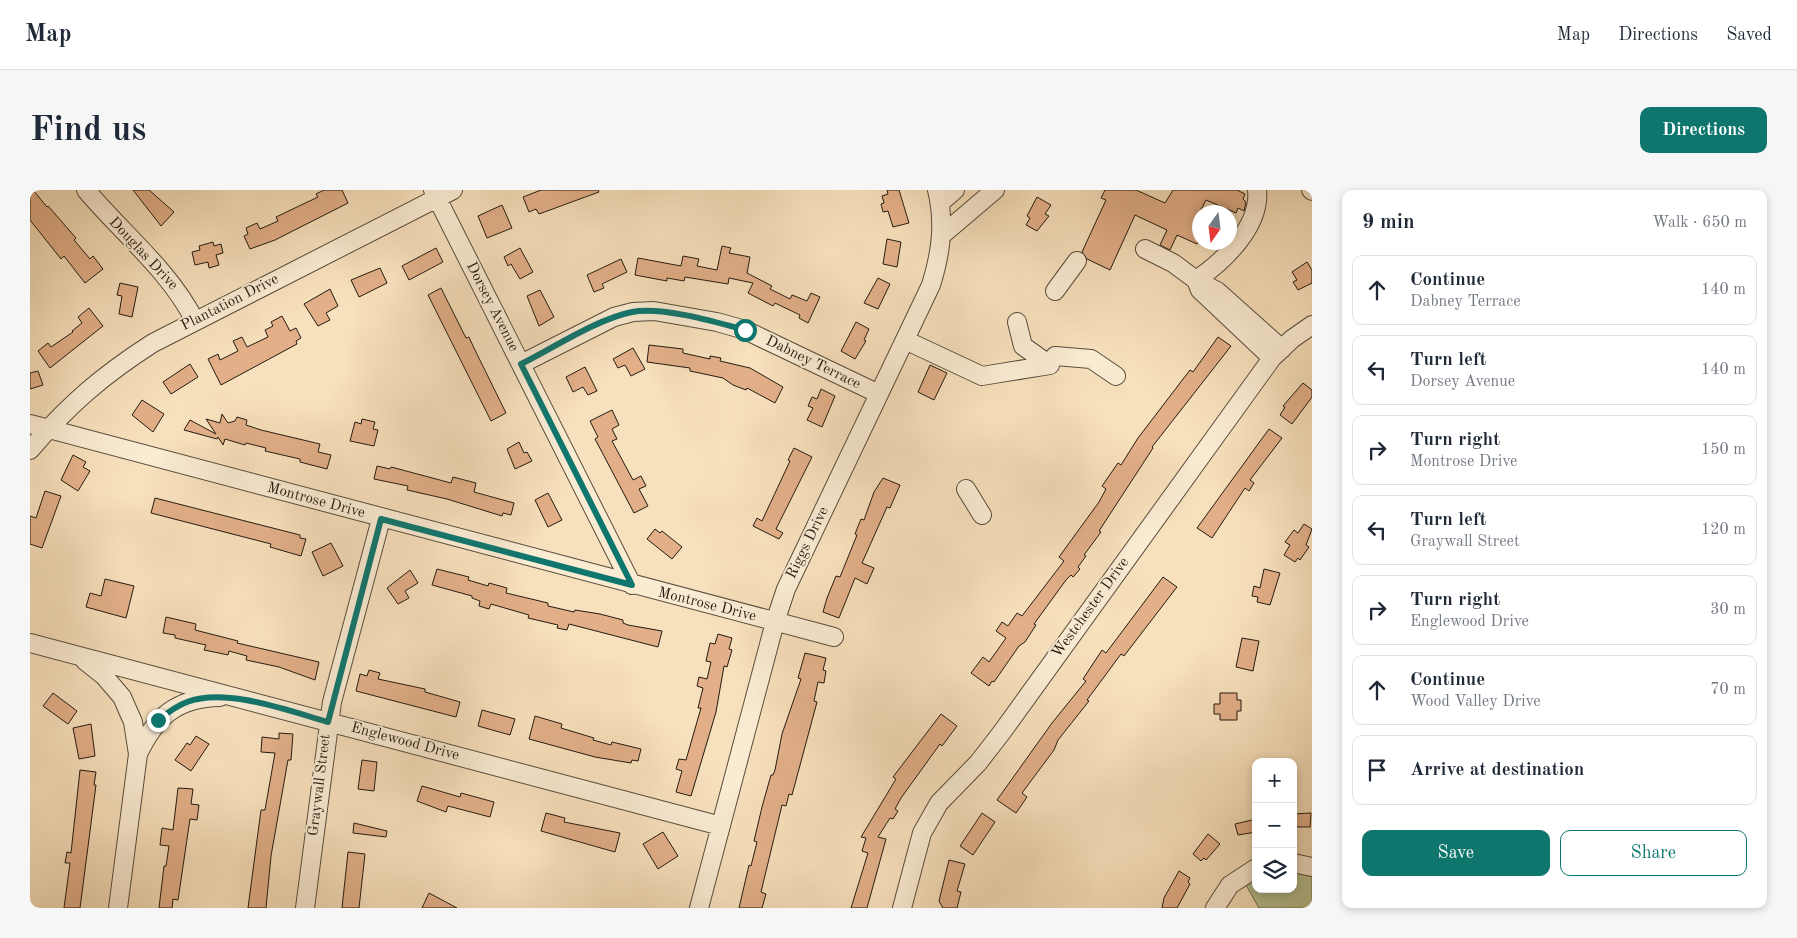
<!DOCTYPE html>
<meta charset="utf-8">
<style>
:root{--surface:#fff;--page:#f6f6f7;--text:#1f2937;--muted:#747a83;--line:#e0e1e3;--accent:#0f766e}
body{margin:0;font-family:"Old Standard TT",serif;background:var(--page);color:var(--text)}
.controls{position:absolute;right:15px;bottom:15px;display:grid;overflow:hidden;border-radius:10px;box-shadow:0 2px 8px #0003}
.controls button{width:45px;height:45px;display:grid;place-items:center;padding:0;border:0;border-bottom:1px solid var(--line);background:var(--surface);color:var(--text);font:25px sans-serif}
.compass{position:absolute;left:1162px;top:15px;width:45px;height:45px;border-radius:50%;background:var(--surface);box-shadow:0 2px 8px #0003;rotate:194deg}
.stop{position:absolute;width:15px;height:15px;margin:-11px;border:4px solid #0f766e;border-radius:50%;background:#fff}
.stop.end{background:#0f766e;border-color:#fff;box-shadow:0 1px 5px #0008}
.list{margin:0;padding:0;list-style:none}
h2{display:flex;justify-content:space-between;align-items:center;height:65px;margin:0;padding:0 20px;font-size:21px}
h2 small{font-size:16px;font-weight:400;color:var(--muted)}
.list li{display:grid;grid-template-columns:32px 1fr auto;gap:15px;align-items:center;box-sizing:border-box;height:70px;margin:0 10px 10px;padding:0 10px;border:1px solid var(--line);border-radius:10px}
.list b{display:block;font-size:19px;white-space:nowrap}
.list p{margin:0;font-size:16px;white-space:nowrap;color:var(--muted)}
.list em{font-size:16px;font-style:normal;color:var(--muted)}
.actions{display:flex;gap:10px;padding:15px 20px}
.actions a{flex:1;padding:11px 0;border:1px solid var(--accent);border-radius:10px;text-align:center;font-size:18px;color:var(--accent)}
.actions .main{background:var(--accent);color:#fff}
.icon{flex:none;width:28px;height:28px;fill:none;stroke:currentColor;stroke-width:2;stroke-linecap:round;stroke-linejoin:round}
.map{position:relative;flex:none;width:1282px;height:718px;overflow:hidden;border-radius:10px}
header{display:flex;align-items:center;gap:30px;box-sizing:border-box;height:70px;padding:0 25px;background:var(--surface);border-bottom:1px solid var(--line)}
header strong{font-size:24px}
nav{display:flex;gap:28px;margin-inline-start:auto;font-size:18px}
.intro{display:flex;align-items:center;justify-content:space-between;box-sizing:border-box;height:120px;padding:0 30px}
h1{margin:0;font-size:35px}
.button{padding:12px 22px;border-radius:10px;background:var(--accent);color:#fff;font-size:18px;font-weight:700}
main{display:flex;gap:30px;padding:0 30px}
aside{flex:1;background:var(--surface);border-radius:10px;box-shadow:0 2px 8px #0003}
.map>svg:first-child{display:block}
.green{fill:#b7c394;stroke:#6d6f53}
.building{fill:#e2af88;stroke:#231b12}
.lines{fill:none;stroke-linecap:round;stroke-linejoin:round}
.minor-casing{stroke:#584c3c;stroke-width:20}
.minor{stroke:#faebd3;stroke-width:18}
.route{stroke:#0f766e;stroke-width:6}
.labels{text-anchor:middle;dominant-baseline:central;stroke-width:4;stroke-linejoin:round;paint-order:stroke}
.street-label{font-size:15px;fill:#231b12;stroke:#faebd3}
</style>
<header>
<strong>Map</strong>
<nav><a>Map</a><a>Directions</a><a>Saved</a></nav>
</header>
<div class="intro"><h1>Find us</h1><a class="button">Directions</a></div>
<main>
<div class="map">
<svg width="1282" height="718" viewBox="0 0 1282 718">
<rect width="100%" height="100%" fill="#f7e0bc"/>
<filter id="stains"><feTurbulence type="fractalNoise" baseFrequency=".004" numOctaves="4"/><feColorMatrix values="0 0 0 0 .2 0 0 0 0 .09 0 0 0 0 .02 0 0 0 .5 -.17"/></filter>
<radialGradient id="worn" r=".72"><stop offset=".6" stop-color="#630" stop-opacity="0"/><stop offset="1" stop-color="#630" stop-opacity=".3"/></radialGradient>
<path class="green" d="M1263,681L1282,684V718H1229L1216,695L1226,689V699H1263Z"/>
<path class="building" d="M0,0H3L17,17L18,16L46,48L44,50L60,69L63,66L73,79L55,93L34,66L31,69L0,30Z
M103,0H119L144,22L131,36Z
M294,0H312L318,13L245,50L220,59L214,46L218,44L216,38L227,33L230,39L248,31L246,27L288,7L286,4Z
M511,0H568L569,2L509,24L506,19L499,22L493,7Z
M857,0H869L879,33L863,37L858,21L853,22L851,14L854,13L852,6L858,4Z
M1075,0H1106L1135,13L1143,0H1207L1215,4L1213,9L1216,12L1214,21L1208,18L1206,23L1176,10L1170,22V48L1167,54L1147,45L1140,60L1130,55L1137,40L1105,25L1080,80L1057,69L1052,62L1076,10L1071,8Z
M1007,7L1021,15L1015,24L1019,26L1007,41L996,35L1000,28L997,26Z
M472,15L482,38L457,48L448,26Z
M857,49L871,52L867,77L853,74Z
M183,52L184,56L191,54L193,63L186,65L189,75L179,78L178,72L165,75L162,62L170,60L169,56Z
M692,56L701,58L699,63L720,67L717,83L742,96L740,99L760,109L762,105L777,111L781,103L790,107L778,133L769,128L770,125L745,113L743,116L718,103L723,93L699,88L698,94L655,87L654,91L637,88V91L605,85L608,68L651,76L653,66L669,69L667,76L687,80Z
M406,58L413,72L379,90L372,76Z
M490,58L503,82L490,89L481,74L478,76L474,67Z
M591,69L597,82L572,94L574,98L564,102L557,85Z
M1277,72L1282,80V93L1268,100L1263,92L1267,90L1262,82Z
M350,78L357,93L329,107L321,90Z
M848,88L860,94L848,119L834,113Z
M90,93L108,97L102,127L89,124L92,106L87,105Z
M411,98L436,148L439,147L443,156L476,223L461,231L398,105Z
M300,99L308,116L296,123L300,130L288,136L274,114Z
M510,100L524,127L509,136L497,106Z
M59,118L73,136L20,178L8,161L18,153L21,157L43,142L42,141L52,133L48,127Z
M252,126L260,141L266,138L271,148L266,151L267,154L191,195L178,169L188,164L190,170L208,161L203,151L212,147L217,157L238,147L235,140L243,136L241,132Z
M826,132L839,139L834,150L836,151L825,169L811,161Z
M1188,147L1201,156L1122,257L1123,258L1069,341L1071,342L1054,365L1056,366L1048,377L1050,379L1043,387L1041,385L1036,390L1004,434L1006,435L995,452L989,456L964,492L962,491L959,496L941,483L953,467L959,472L976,448L966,441L972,432L978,436L987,423L992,426L1034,371L1029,367L1069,312L1076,299L1072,296L1088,273L1091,275L1108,248L1160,180L1163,182Z
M619,155L653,159V163L680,169V166L691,168L690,171L720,178L753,197L745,213L717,198L716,200L703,195L693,188L660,181V178L617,172Z
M603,158L615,179L601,186L595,175L588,178L583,169Z
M160,174L168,187L141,204L133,192Z
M900,175L917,183L904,210L888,202Z
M555,177L567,201L558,205L553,197L543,202L536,187Z
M8,181L13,195L0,199V183Z
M1273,193L1282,200V207L1262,234L1250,225L1255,217L1253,216Z
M791,199L805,206L792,237L777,230L783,218L778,216L782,207L787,209Z
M112,210L134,224L123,242L102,225Z
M582,220L589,235L582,239L587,249L582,251L603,290L611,286L616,296L609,299L618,316L604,323L574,266L565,249L568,247L560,231Z
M192,224L198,233L205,231L207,227L217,230L216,235L231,240L290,254L288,262L301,265L297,279L270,272V269L235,261L236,258L216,253L215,255L195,249L193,255L188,247L187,249L154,240L160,230L186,244L176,229L190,233Z
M332,229L345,232L343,239L348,240L344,256L320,251L325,232L331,234Z
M1239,239L1252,248L1220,290L1224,293L1219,301L1215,298L1182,348L1167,338Z
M489,252L494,263L497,262L502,271L485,279L477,259Z
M764,258L782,267L746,339L753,343L749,349L723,336L727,328L732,331L760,271L758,270Z
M43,265L56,272L53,277L60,281L48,301L31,290Z
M347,276L360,279L361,277L365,278L421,293L423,287L446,293L444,302L484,313L481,325L473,323L472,326L417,309L377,300L378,296L344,289Z
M853,288L870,295L860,318L857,317L832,373L844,378L837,394L825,388L809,428L793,422L797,408L806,386L810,387L827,345L825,344L831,329L834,330L844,302Z
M15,301L31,306L12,358L0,354V326L6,328Z
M518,303L532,330L518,337L505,310Z
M125,308L270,345V348L276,349L271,366L240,357L241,354L121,323Z
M1274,334L1282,339L1276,355L1279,357L1270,370L1268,368L1265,372L1254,365L1260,355L1255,352L1264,340L1268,343Z
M625,339L630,343L632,341L652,357L642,369L617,349Z
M301,353L313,376L293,386L282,362Z
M407,379L439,387L438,390L458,396L459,393L477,398L476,403L518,413V416L544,422L545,420L570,424L593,430V433L598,435L632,441L628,457L539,434L537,440L527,438L528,435L498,428L499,425L461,414L459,419L449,416L450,411L442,408V406L402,395Z
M1234,379L1250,383L1240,415L1227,412L1228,407L1222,406L1224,396L1230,398Z
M380,380L388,393L375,401L379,408L368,414L357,398Z
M1133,387L1147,397L1094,466L1091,464L1057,510L1059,511L1028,550L1024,560L992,603L997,607L986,623L967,610L1022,533L1056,491L1053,489L1072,460L1076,463Z
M75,389L104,396L96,428L56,417L60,403L71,406Z
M136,427L166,434L165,440L208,451L207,453L289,472L285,490L249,477L216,470L217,466L199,461L198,465L184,462L174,460L176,455L145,448V445L133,443Z
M688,444L702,448L699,459L702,460L697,477L694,476L686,522L661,606L646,602L652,581L646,579L649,569L656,570L671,518H668L673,498L667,496L669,487L677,489L681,472L676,471L680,453L685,454Z
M1212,448L1229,451L1223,481L1206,477Z
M775,463L796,468L793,480L796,481L794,493L788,492L784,511L787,512L762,605L759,604L756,616L752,615L731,702L736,704L732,718H709L719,675L721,676L727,652L724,651L732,617L741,585H743L745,580L752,544L771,489L768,488Z
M339,480L350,483L348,489L395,499V502L430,512L426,527L326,501L330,484L337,486Z
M23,503L47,521L38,534L13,516Z
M1190,503H1207V510H1211V521H1207V530H1190V524H1184V514H1190Z
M452,520L485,529L480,545L448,536Z
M911,524L927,536L912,556L910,554L871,608L865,619L868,621L863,629L860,628L848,647L856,649L837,718H821L838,663L832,661L836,648L831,647L866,589L863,587Z
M505,526L532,534L531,538L564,548L563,550L581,555L582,552L611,559L608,571L602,570L601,573L565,567L499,549Z
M61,534L65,566L49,569L43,538Z
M249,543L263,544L261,570H258L241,666L236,718H218L231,620H235L245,563L231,562L232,547L249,549Z
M166,546L179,554L161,581L145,570L157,553L160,555Z
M332,570L347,572L344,601L328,599Z
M50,580L66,582L64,595H66L50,718H34L40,673H35L37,662L41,663Z
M392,596L430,607L431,603L464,612L460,627L418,616L416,622L387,611Z
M148,598L163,599L161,614L169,615L167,630L160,629L148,710L143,709L142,718H129L134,676H136L139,656L130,655L132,638L143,640Z
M516,623L535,628L534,632L590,643L585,662L511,641Z
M952,623L965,632L943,665L930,656Z
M1281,623L1280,637H1263V624Z
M1226,629V642L1208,645L1205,634Z
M324,633L357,641L356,647L323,643Z
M633,642L648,666L628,679L613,654Z
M1178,644L1190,654L1176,670L1174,668L1171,671L1163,664Z
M318,662L335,664L329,718H312Z
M919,670L935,674L927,701L931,702L927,718H913L909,711Z
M1149,681L1160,688L1158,692L1160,694L1147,718H1132L1134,708Z
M399,703L427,718H392Z"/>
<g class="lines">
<defs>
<path id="minor" d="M56,0C93,44 139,80 165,131
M403,0L602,395
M1281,0L1282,1
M910,13L925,0
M912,45L965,0
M1115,59L1143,73L1166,90C1193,72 1231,36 1227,0
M1025,101L1047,71
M987,132L993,156L1020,175
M875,150L952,186L1020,175
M1025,166L1061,169L1086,186
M1242,168L1170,100L1166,90L1187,101L1252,159
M491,174L584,127L603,122L624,121L687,132L715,140L849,204
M0,234L804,447
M0,260C38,215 73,185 123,153L423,0
M936,299L952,325
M0,453L691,636
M55,471L74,486L92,507L103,532L108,564L88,718
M108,564C126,526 147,508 190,507
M1263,673L1282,677
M275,718L302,512L351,329
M669,718L745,432L756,399L901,95C911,63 915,33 907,0
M872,718L892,643L909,613L948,573L972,542L1242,168L1262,149L1282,135
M1185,718L1200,695L1226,678"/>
</defs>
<use href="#minor" class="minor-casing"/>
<use href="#minor" class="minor"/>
</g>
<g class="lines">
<path class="route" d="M128,530C137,523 146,516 157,512C196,497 259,521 298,532L351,329L602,395L491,174C523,158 567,129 602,122C631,116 686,132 715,140"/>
</g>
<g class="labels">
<g class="street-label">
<text transform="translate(113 64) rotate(47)">Douglas Drive</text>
<text transform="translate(200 113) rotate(-27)">Plantation Drive</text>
<text transform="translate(462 117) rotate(63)">Dorsey Avenue</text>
<text transform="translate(783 173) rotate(26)">Dabney Terrace</text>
<text transform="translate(286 311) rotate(15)">Montrose Drive</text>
<text transform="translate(778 353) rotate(-64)">Riggs Drive</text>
<text transform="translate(677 415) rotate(14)">Montrose Drive</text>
<text transform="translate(1061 418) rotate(-54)">Westchester Drive</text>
<text transform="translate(375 552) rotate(15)">Englewood Drive</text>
<text transform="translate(290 595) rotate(-83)">Graywall Street</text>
</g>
</g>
<rect width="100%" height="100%" filter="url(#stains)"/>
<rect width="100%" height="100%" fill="url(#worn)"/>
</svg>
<div class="controls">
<button>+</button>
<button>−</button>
<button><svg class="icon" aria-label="layers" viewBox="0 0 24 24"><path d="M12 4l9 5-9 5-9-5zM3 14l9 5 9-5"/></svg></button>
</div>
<svg class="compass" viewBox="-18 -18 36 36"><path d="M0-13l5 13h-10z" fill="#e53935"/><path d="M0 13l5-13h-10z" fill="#747a83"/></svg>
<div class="stop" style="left:715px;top:140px"></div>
<div class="stop end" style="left:128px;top:530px"></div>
</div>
<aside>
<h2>9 min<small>Walk · 650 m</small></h2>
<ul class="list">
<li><svg class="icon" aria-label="ahead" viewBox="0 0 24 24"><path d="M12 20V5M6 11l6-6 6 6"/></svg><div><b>Continue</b><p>Dabney Terrace</p></div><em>140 m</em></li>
<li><svg class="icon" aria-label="left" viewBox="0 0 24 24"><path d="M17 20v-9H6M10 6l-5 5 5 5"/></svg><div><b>Turn left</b><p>Dorsey Avenue</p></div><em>140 m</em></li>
<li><svg class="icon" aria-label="right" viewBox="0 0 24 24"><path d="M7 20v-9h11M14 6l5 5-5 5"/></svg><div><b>Turn right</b><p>Montrose Drive</p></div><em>150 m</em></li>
<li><svg class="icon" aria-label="left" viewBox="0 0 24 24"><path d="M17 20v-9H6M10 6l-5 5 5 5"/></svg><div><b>Turn left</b><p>Graywall Street</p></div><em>120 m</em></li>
<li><svg class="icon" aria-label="right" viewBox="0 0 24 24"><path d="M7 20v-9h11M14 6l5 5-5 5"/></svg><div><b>Turn right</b><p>Englewood Drive</p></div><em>30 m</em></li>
<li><svg class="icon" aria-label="ahead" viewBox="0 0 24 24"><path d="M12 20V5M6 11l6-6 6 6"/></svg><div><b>Continue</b><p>Wood Valley Drive</p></div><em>70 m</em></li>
<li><svg class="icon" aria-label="arrive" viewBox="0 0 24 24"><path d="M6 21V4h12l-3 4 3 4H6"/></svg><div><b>Arrive at destination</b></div></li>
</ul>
<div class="actions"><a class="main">Save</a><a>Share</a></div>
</aside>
</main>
